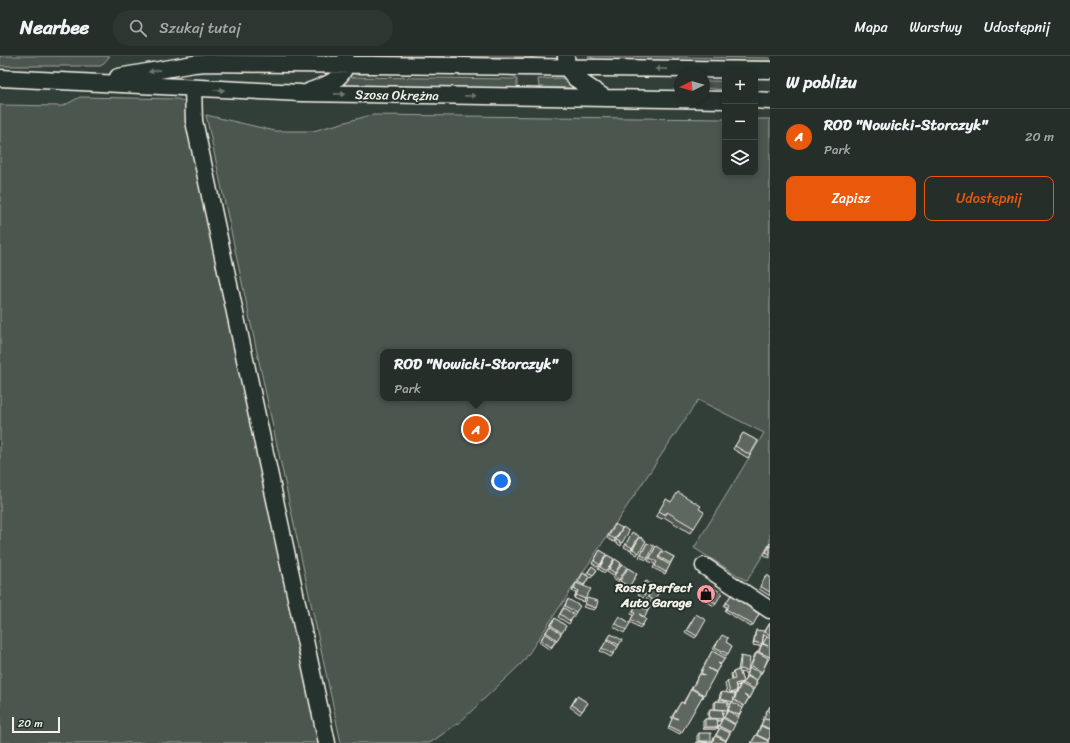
<!DOCTYPE html>
<html lang="pl">
<meta charset="utf-8">
<style>
:root{--surface:#262e2a;--page:#2e3632;--text:#f1f3f6;--muted:#a4a8a8;--line:#424a47;--accent:#ea580c}
body{margin:0;font-family:Sriracha,sans-serif;background:var(--page);color:var(--text)}
.controls{position:absolute;right:12px;top:12px;display:grid;overflow:hidden;border-radius:8px;box-shadow:0 2px 6px #0003}
.controls button{width:36px;height:36px;display:grid;place-items:center;padding:0;border:0;border-bottom:1px solid var(--line);background:var(--surface);color:var(--text);font:20px sans-serif}
.compass{position:absolute;left:674px;top:12px;width:36px;height:36px;border-radius:50%;background:var(--surface);box-shadow:0 2px 6px #0003;rotate:265deg}
.scale{position:absolute;left:12px;bottom:10px;width:48px;box-sizing:border-box;padding-left:4px;border:2px solid #f4f1e8;border-top:0;font-size:11px;line-height:14px;white-space:nowrap;color:#f4f1e8;-webkit-text-stroke:3px #26332d;paint-order:stroke}
.you{position:absolute;left:501px;top:425px;width:14px;height:14px;margin:-10px;border:3px solid #fff;border-radius:50%;background:#1a73e8;box-shadow:0 0 0 6px #1a73e833}
.badge{display:grid;place-items:center;width:26px;height:26px;border-radius:50%;background:var(--accent);color:#fff;font-size:13px;font-weight:700}
.pin{position:absolute;translate:-50% -50%;border:2px solid #fff;box-shadow:0 1px 4px #0006}
.popup{position:absolute;left:380px;top:293px;width:192px;height:52px;box-sizing:border-box;display:grid;place-content:center;border-radius:8px;background:var(--surface);filter:drop-shadow(0 1px 3px #0005);font-size:13px;white-space:nowrap;color:var(--muted)}
.popup b{font-size:15px;color:var(--text)}
.popup::after{content:'';position:absolute;left:50%;top:100%;margin-left:-8px;border:8px solid transparent;border-top-color:var(--surface)}
.list{margin:0;padding:0;list-style:none}
h2{display:flex;justify-content:space-between;align-items:center;height:52px;margin:0;padding:0 16px;font-size:17px}
h2 small{font-size:13px;font-weight:400;color:var(--muted)}
.list li{display:grid;grid-template-columns:26px 1fr auto;gap:12px;align-items:center;box-sizing:border-box;height:56px;padding:0 16px;border-top:1px solid var(--line)}
.list b{display:block;font-size:15px;white-space:nowrap}
.list p{margin:0;font-size:13px;white-space:nowrap;color:var(--muted)}
.list em{font-size:13px;font-style:normal;color:var(--muted)}
.actions{display:flex;gap:8px;padding:12px 16px}
.actions a{flex:1;padding:9px 0;border:1px solid var(--accent);border-radius:8px;text-align:center;font-size:14px;color:var(--accent)}
.actions .main{background:var(--accent);color:#fff}
.icon{flex:none;width:22px;height:22px;fill:none;stroke:currentColor;stroke-width:2;stroke-linecap:round;stroke-linejoin:round}
.map{position:relative;flex:none;width:770px;height:687px;overflow:hidden}
header{display:flex;align-items:center;gap:24px;box-sizing:border-box;height:56px;padding:0 20px;background:var(--surface);border-bottom:1px solid var(--line)}
header strong{font-size:19px}
nav{display:flex;gap:22px;margin-inline-start:auto;font-size:14px}
.search{width:280px;height:36px;background:var(--page);display:flex;align-items:center;gap:10px;box-sizing:border-box;padding:0 14px;border-radius:22px;color:var(--muted);font-size:15px}
main{display:flex}
aside{flex:1;background:var(--surface)}
.map>svg:first-child{display:block}
.green{fill:#4c564f;stroke:#a0a49c;fill-rule:evenodd}
.lines{fill:none;stroke-linecap:round;stroke-linejoin:round}
.minor-casing{stroke:#f4f1e8;stroke-width:19}
.minor{stroke:#26332d;stroke-width:16}
.wall{fill:#525953;stroke:#f4f1e8;fill-rule:evenodd}
.shaded-wall{fill:#424944;stroke:#f4f1e8}
.building{fill:#5f6861;stroke:#f4f1e8}
.oneway{fill:#6e766e}
.labels{text-anchor:middle;dominant-baseline:central;stroke-width:4;stroke-linejoin:round;paint-order:stroke}
.street-label{font-size:13px;fill:#f4f1e8;stroke:#26332d}
.poi-label{font-size:13px;font-weight:bold;fill:#f4f1e8;stroke:#26332d;text-anchor:end}
</style>
<header>
<strong>Nearbee</strong>
<div class="search"><svg class="icon" aria-label="search" viewBox="0 0 24 24"><circle cx="10" cy="10" r="6"/><path d="M15 15l6 6"/></svg>Szukaj tutaj</div>
<nav><a>Mapa</a><a>Warstwy</a><a>Udostępnij</a></nav>
</header>
<main>
<div class="map">
<svg width="770" height="687" viewBox="0 0 770 687">
<rect width="100%" height="100%" fill="#323e38"/>
<filter id="ink" filterUnits="userSpaceOnUse"><feTurbulence type="fractalNoise" baseFrequency=".025" numOctaves="2"/><feDisplacementMap in="SourceGraphic" scale="8" xChannelSelector="R" yChannelSelector="G"/><feConvolveMatrix kernelMatrix="1 2 1 2 8 2 1 2 1" color-interpolation-filters="sRGB"/></filter>
<g filter="url(#ink)">
<path class="green" d="M0,0H110L101,10H0Z
M376,0H542L528,2Z
M588,0L770,2V5L598,4Z
M347,21L517,23V32L338,29Z
M564,22L575,32L539,31L538,23Z
M704,25H725V34L704,32Z
M80,41L178,43L186,46L298,580L314,666L319,665L324,687H0V49L63,50Z
M206,59L275,75H313L371,59L725,63V117H755V63H770V487L747,525L694,492L764,377L698,344L523,606L461,665L430,687H341ZM383,296H569V342H383Z"/>
<g class="lines">
<defs>
<path id="minor" d="M566,0L567,12L575,22L605,42
M118,21L194,8L207,7L770,14
M0,22L301,37L725,44
M193,33L194,65L327,687
M310,35C327,29 346,23 346,3
M755,44L770,45
M704,510L770,554"/>
</defs>
<use href="#minor" class="minor-casing"/>
<use href="#minor" class="minor"/>
</g>
<path class="wall" d="M743,377L758,385L748,402L733,393Z
M666,443L671,446L699,453L694,472L690,477L664,461L662,463L656,460Z
M615,468V483L614,486L607,482Z
M623,471L622,487L621,490L615,486Z
M631,479L632,492L630,494L624,491Z
M640,481L646,485L637,499L631,495Z
M647,487L648,502L647,504L639,501Z
M770,487V502L764,499Z
M656,490L658,502L663,495L674,501L665,518L653,512L655,508L648,505Z
M600,494L606,498L598,511L592,507Z
M607,499L614,503L605,517L598,513Z
M615,503L621,507L613,520L607,516Z
M622,508L627,511L618,526L613,523Z
M592,510L597,514L591,522L586,518Z
M628,512L637,518L627,533L619,528Z
M583,517L589,521L584,530L585,543L584,546L574,542L576,537L572,535L574,530L576,527L577,528Z
M765,521H770V540L759,533Z
M646,525L652,529L643,542L638,538Z
M654,531L660,534L652,547L644,562L646,563L640,572L630,566L633,559L631,558L636,549L643,552L647,544L646,543Z
M714,532L716,547L714,550L706,545Z
M731,539L759,558L751,571L725,555L727,551L724,550Z
M568,543L576,556L569,568L558,561Z
M619,560L630,567L624,577L613,570Z
M695,560L697,580L695,582L685,576Z
M555,562L566,570L550,594L539,586Z
M770,567V601L768,604L762,616L756,625L757,626L749,642L743,652L725,687H711L719,673L717,672L727,656L731,648H728V654L726,657L723,656L720,665H717L718,671L716,673H703V665L705,663H708V656L710,653H714V647L716,645H719L720,638L722,636L727,637L725,628L727,625L732,624L731,618L733,616L738,614L740,603L741,600L746,617L740,616L743,626L742,628L746,622L745,621L749,612L755,598L757,596H758L761,590L767,581L764,579L762,588L760,590L753,589L755,577L756,574L764,576ZM740,629L739,630L737,635L736,630ZM737,635L734,643V638H735Z
M611,578L619,589L611,601L600,595Z
M721,581L726,586L732,590L726,600L713,593Z
M712,595L725,602L716,616L704,639L703,642L702,641L680,678L668,672L672,663L671,662L681,646L683,647L699,619Z
M577,640L588,647L580,658L570,651Z
M770,650V681L768,685V687H751L754,682L756,679L760,672V671L763,664H762Z
M699,677L711,685L709,687H696L697,686V680Z"/>
<path class="shaded-wall" d="M574,533L578,535L576,537L572,535Z
M576,539L585,543L584,546L574,542Z
M585,548L596,552L594,554L583,551Z
M754,586L762,588L760,590L753,589Z
M740,613L748,615L746,617L738,616Z
M743,626L741,628L733,631L735,628Z
M737,635L735,638L728,640L730,637Z
M720,643L733,646L731,648L719,645Z
M715,653L728,654L726,657L713,655Z
M709,662L722,663L720,665L708,664Z
M705,671H718L716,673H703Z
M699,685H711L709,687Z"/>
<path class="building" d="M743,377L758,385L750,399L735,390Z
M678,436L701,450L699,453L704,456L694,472L667,456L666,459L659,455L666,443L671,446Z
M615,468L622,472L615,483L609,480Z
M623,471L629,475L622,487L616,484Z
M632,476L639,480L632,492L626,488Z
M640,481L646,485L639,497L633,493Z
M647,487L654,490L648,502L641,499Z
M656,490L662,494L658,502L670,509L666,516L655,510L657,506L650,502Z
M770,490V498L766,496Z
M600,494L606,498L600,509L594,505Z
M663,495L674,501L670,507L659,501Z
M607,499L614,503L606,515L600,511Z
M615,503L621,507L615,517L609,513Z
M622,508L627,511L619,524L614,520Z
M592,510L597,514L593,519L588,516Z
M628,512L637,518L629,531L620,525Z
M583,517L589,521L584,529L578,526Z
M767,519L770,521V536L760,530Z
M646,525L652,529L645,539L639,535Z
M576,527L591,533L585,543L576,539L578,535L574,533Z
M654,531L660,534L654,545L648,541Z
M714,532L722,537L716,547L708,543Z
M731,539L759,558L753,569L726,553L729,549L726,547Z
M587,542L598,545L596,552L585,548Z
M568,543L580,550L576,556L565,550Z
M647,544L652,547L649,553L644,550Z
M636,549L648,554L645,561L639,558L646,563L642,570L631,563L635,557L633,556Z
M564,552L575,559L570,565L560,558Z
M696,558L706,564L697,580L687,574Z
M619,560L630,567L626,574L615,567Z
M555,562L566,570L562,577L551,569Z
M770,567V579L765,576Z
M550,570L561,578L557,584L546,576Z
M756,574L764,575L762,588L754,586Z
M545,577L556,585L551,591L541,584Z
M611,578L622,584L619,589L608,583Z
M722,579L728,582L726,586L732,590L728,598L715,591Z
M767,581L770,582V601L759,596L762,588L768,590L763,587Z
M607,584L618,591L613,598L602,592Z
M712,595L725,602L721,608L718,607L720,609L716,616L708,612L716,617L704,639L692,632L700,618L705,619L701,617Z
M757,596L768,602L762,616L751,610Z
M741,600L750,602L748,615L740,613Z
M750,612L761,617L757,624L746,619Z
M739,614L743,626L735,628L737,635L730,637L727,625L735,623L733,616Z
M747,620L757,626L754,633L743,627Z
M741,628L753,634L749,642L744,639L748,643L744,650L734,644Z
M691,633L703,639L682,676L669,670L673,661L678,663L673,660L681,646L685,648L684,647Z
M722,636L735,638L733,646L720,643Z
M577,640L588,647L582,655L572,649Z
M716,645L728,646V654L715,653Z
M732,646L743,652L739,659L728,654Z
M710,653L723,654L722,663L709,662Z
M767,654L770,656V673L761,669L764,663L769,664L764,661Z
M728,655L739,661L735,668L724,661Z
M723,662L735,669L731,676L719,670Z
M705,663H717L718,671H705Z
M761,670L770,674V681L768,684L757,679Z
M720,672L730,677L726,684L716,679Z
M699,677H711V685H699Z
M756,679L768,685V687H754L752,686Z
M715,680L726,685L725,687H712Z
M698,685L708,687H697Z"/>
<defs><path id="oneway-solid" d="M-6-.8H1V-3.2L6.5 0L1 3.2V.8H-6Z"/></defs>
<g class="oneway">
<use href="#oneway-solid" transform="translate(661 13) rotate(-179)"/>
<use href="#oneway-solid" transform="translate(154 15) rotate(169)"/>
<use href="#oneway-solid" transform="translate(219 34) rotate(2)"/>
<use href="#oneway-solid" transform="translate(340 38) rotate(1)"/>
<use href="#oneway-solid" transform="translate(470 40) rotate(1)"/>
</g>
</g>
<defs>
<symbol id="shop-disc" viewBox="-11 -11 22 22"><circle r="9.5" fill="#ff9aa2" stroke="#26332d"/><path d="M-5-2.5h2.3a2.7 3.5 0 0 1 5.4 0H5L5.5 6h-11ZM-1.5-2.5h3a1.5 2.3 0 0 0-3 0Z" fill="#111"/></symbol>
</defs>
<g fill-rule="evenodd">
<use href="#shop-disc" x="695" y="527" width="22" height="22"/>
</g>
<g class="labels">
<g class="street-label">
<text transform="translate(397 39) rotate(1)">Szosa Okrężna</text>
</g>
<g class="poi-label">
<text x="692" y="531">Rossi Perfect<tspan x="692" dy="15">Auto Garage</tspan></text>
</g>
</g>
</svg>
<div class="controls">
<button>+</button>
<button>−</button>
<button><svg class="icon" aria-label="layers" viewBox="0 0 24 24"><path d="M12 4l9 5-9 5-9-5zM3 14l9 5 9-5"/></svg></button>
</div>
<svg class="compass" viewBox="-18 -18 36 36"><path d="M0-13l5 13h-10z" fill="#e53935"/><path d="M0 13l5-13h-10z" fill="#a4a8a8"/></svg>
<div class="scale">20 m</div>
<div class="you"></div>
<div class="pin badge" style="left:476px;top:373px">A</div>
<div class="popup"><b>ROD &quot;Nowicki-Storczyk&quot;</b>Park</div>
</div>
<aside>
<h2>W pobliżu<small></small></h2>
<ul class="list">
<li><span class="badge">A</span><div><b>ROD &quot;Nowicki-Storczyk&quot;</b><p>Park</p></div><em>20 m</em></li>
</ul>
<div class="actions"><a class="main">Zapisz</a><a>Udostępnij</a></div>
</aside>
</main>
